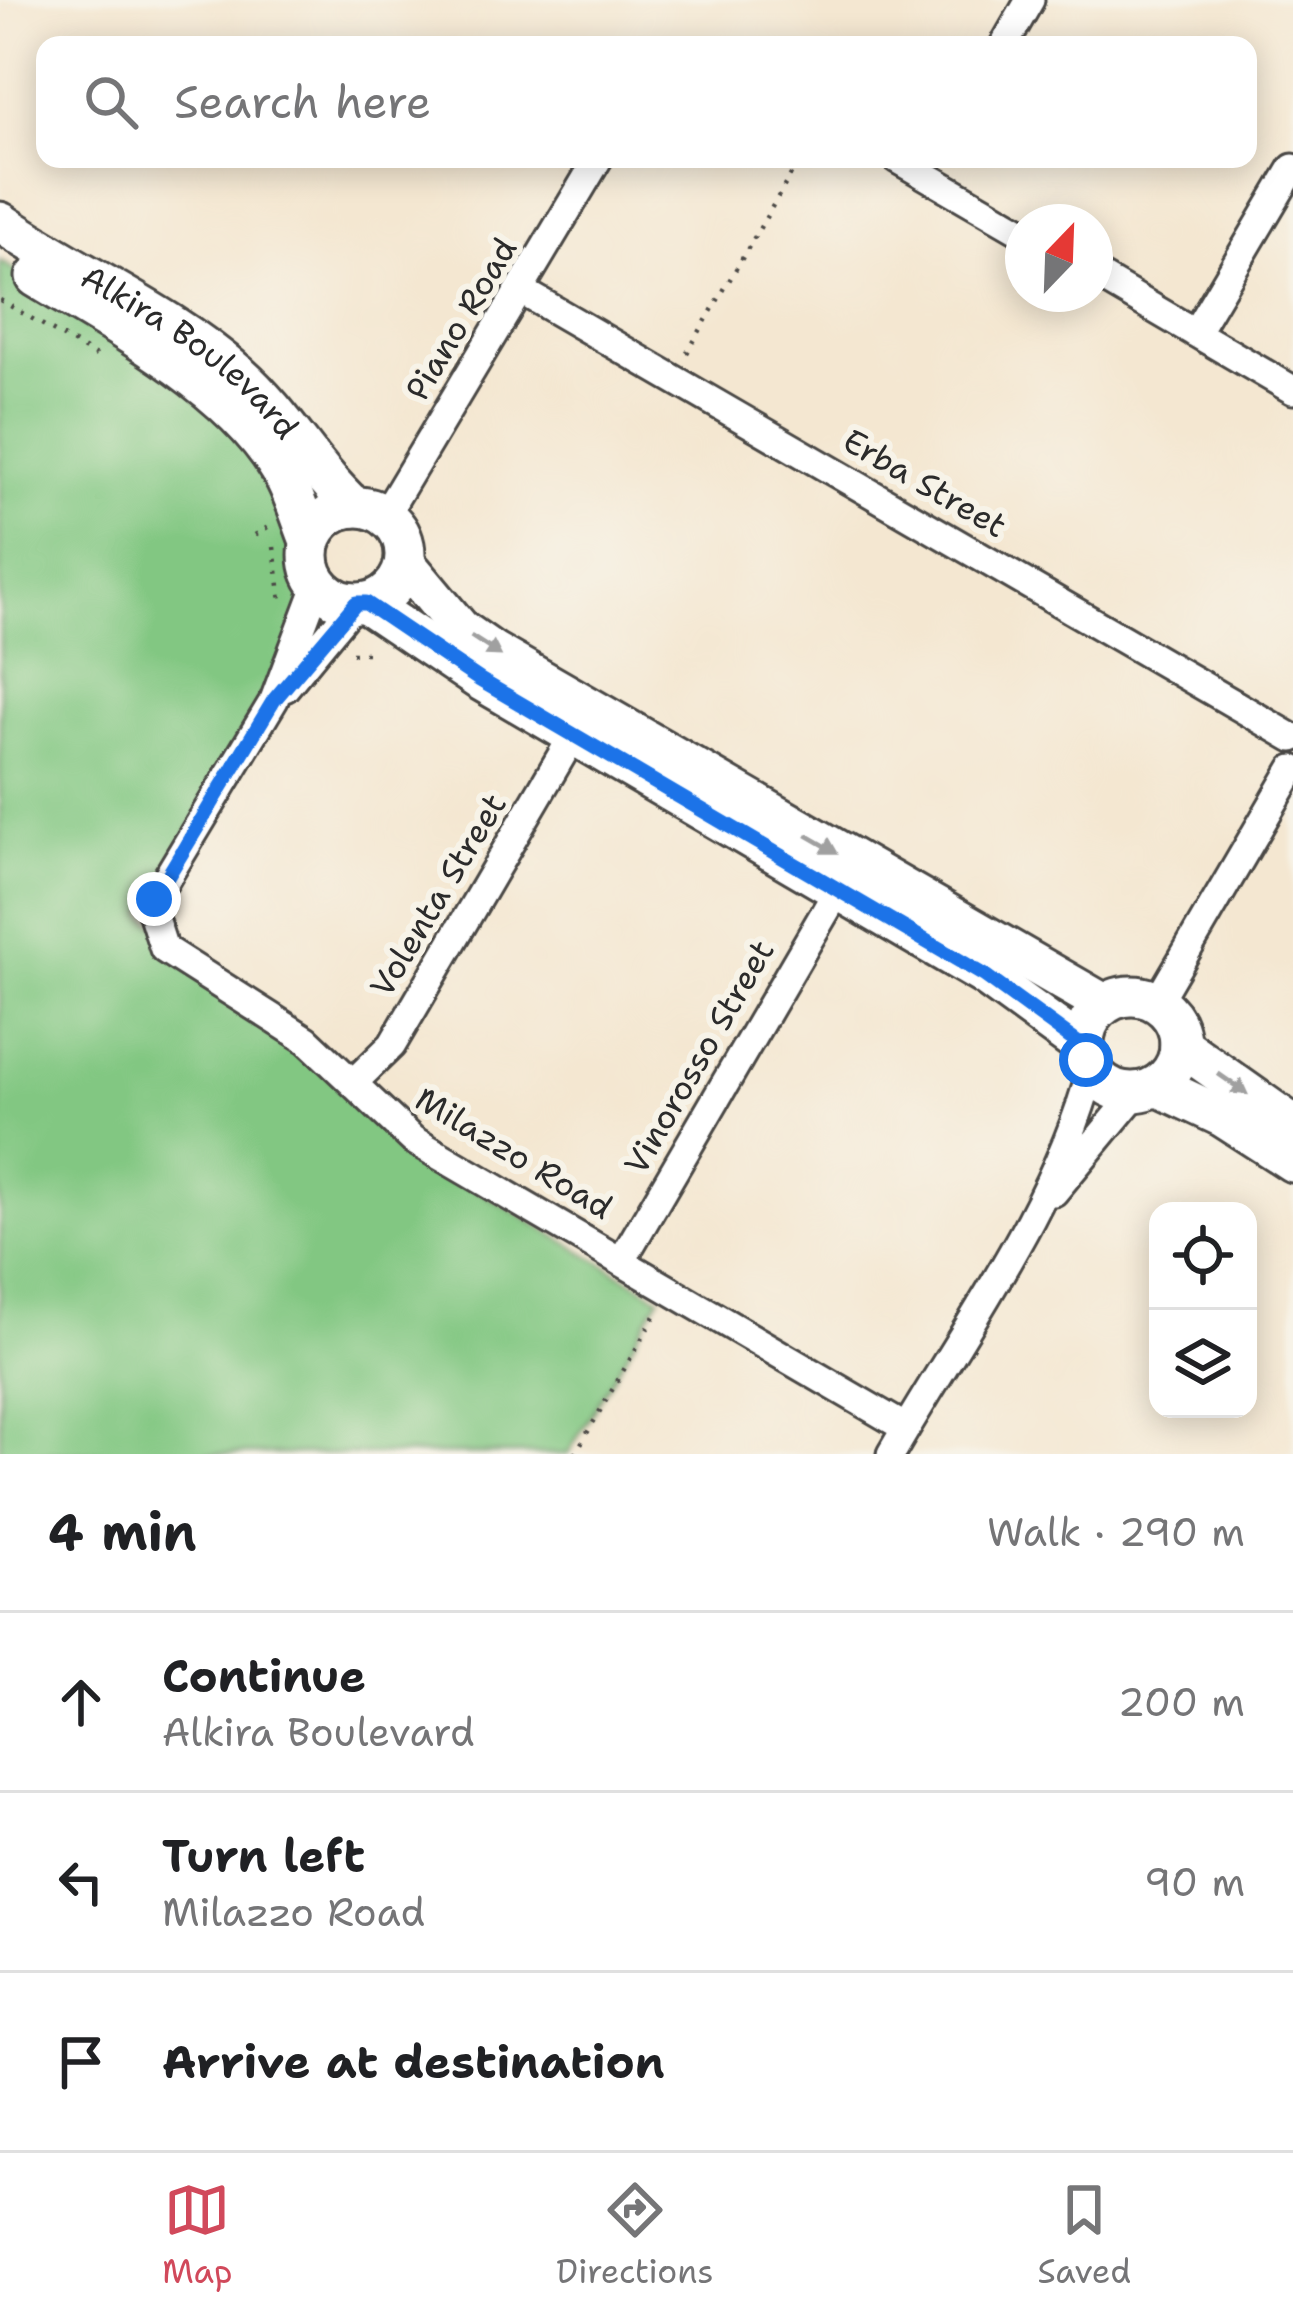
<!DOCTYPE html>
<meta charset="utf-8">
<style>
:root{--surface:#fff;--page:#f2f2f2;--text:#202124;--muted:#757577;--line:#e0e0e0;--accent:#d1495b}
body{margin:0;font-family:"Shantell Sans",sans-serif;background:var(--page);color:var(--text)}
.controls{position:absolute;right:36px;bottom:36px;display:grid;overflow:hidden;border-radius:24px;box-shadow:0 6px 30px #0003}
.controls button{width:108px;height:108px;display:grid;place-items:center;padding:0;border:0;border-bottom:3px solid var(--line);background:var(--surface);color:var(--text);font:60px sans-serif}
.compass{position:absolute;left:1005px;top:204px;width:108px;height:108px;border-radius:50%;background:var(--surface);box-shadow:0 6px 30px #0003;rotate:23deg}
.stop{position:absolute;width:36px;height:36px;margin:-27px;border:9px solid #1a73e8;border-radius:50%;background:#fff}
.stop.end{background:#1a73e8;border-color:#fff;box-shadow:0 3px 12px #0008}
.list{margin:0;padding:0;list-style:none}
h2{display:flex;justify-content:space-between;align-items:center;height:156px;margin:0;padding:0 48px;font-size:51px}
h2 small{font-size:39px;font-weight:400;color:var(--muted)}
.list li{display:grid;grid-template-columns:78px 1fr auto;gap:36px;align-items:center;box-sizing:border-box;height:180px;padding:0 48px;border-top:3px solid var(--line)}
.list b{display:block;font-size:45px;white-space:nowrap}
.list p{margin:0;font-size:39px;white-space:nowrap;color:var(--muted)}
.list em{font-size:39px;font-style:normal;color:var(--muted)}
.icon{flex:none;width:66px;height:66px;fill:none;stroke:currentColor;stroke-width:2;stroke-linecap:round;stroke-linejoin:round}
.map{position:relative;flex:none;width:1293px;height:1454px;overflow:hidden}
.search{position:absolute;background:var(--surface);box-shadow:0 6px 30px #0003;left:36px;right:36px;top:36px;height:132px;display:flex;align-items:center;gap:30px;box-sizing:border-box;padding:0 42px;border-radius:24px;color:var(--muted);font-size:45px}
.sheet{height:696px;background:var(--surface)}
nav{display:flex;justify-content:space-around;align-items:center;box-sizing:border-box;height:168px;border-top:3px solid var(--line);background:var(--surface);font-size:33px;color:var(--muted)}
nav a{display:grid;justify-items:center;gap:6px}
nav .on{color:var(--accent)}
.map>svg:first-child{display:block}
.green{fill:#82c782;stroke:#567956;stroke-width:3}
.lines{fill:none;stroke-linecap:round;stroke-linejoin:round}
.street-casing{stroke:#494744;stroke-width:33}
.secondary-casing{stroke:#494744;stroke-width:45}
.path{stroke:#494744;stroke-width:4.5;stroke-dasharray:3 9;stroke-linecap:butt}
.street{stroke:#fff;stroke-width:27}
.secondary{stroke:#fff;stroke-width:39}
.oneway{fill:#a0a0a0}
.route{stroke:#1a73e8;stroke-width:15}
.labels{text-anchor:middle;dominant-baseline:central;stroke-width:12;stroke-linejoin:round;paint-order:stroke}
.street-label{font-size:33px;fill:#2b2b2b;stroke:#f7f3e8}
</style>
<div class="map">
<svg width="1293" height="1454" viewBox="0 0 1293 1454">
<rect width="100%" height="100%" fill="#f7f3e8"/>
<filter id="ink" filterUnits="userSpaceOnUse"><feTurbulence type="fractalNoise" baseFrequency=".00833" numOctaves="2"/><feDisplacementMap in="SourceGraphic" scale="24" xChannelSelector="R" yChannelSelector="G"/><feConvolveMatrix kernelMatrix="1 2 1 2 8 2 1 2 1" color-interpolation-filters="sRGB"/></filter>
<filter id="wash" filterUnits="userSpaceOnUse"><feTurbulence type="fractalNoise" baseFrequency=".004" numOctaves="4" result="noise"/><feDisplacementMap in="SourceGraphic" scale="48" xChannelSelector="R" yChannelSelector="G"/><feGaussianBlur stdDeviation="2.7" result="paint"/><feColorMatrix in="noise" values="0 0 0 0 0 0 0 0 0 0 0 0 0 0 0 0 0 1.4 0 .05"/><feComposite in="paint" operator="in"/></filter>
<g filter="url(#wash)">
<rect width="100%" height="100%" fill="#f4e7d1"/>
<path class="green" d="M0,261L116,333L250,436L312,583L290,645L143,914L299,1045L407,1149L660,1297L568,1454H0Z"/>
</g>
<g filter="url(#ink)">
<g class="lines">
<defs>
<path id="street" d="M1004,45L1030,0
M897,159L1023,232
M1095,274L1293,390
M520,290L1293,738
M1195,333L1293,168
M385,515L598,159
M318,583L274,700L154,899L152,912L164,949L307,1040L413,1140L906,1428
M285,688L355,603
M1157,1002L1293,769
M354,1082L392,1045L573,736
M1054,1192L1137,1092
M622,1260L838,890
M891,1454C961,1332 1054,1209 1091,1071"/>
<g id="secondary">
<path id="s1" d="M0,222C78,275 169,313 240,376C284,415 311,467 354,507"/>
<path d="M36,277C118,327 242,392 286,480C296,500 302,521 310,541"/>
<circle cx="357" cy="555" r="48"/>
<path d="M405,563L460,629L493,652L1104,1004"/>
<path d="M366,603L480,680L984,975L1083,1047"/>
<circle cx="1132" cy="1044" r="48"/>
<path d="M1180,1045L1293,1125"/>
<path d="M1157,1086L1223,1117L1293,1162"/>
</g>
</defs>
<use href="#street" class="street-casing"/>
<use href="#secondary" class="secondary-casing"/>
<path class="path" d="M0,300L103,360
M687,353L800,159
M255,535L271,525
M274,547L281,601
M352,653H376
M575,1454L655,1316"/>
<use href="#street" class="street"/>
<use href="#secondary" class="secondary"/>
</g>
<defs><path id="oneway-solid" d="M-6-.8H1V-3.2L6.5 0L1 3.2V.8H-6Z" transform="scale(3)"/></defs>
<g class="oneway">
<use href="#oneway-solid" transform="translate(486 646) rotate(33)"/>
<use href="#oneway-solid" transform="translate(822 844) rotate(30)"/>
<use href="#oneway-solid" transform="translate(1233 1084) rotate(35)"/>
</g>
</g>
<g class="lines" filter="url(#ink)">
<path class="route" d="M154,899L274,700L356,603H366L480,680L984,975L1083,1047L1086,1060"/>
</g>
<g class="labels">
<g class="street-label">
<text transform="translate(461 319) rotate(-59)">Piano Road</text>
<text stroke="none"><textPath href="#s1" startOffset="231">Alkira Boulevard</textPath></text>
<text transform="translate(925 483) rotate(30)">Erba Street</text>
<text transform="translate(438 895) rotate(-59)">Volenta Street</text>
<text transform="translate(699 1057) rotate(-60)">Vinorosso Street</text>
<text transform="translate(514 1153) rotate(31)">Milazzo Road</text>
</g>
</g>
</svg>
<div class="controls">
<button><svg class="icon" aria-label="locate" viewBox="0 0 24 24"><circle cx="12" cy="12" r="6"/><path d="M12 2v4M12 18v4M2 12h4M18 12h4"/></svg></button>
<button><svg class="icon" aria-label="layers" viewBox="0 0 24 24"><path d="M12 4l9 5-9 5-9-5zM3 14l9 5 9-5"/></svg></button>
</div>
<svg class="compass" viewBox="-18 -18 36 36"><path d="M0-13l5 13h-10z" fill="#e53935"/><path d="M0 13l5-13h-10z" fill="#757577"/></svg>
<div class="stop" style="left:1086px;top:1060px"></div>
<div class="stop end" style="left:154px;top:899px"></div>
<div class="search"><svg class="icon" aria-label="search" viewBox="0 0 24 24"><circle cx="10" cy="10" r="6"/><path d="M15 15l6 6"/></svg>Search here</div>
</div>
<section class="sheet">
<h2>4 min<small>Walk · 290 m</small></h2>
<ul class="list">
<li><svg class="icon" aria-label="ahead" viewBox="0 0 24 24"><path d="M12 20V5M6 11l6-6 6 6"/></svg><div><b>Continue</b><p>Alkira Boulevard</p></div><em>200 m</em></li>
<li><svg class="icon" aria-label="left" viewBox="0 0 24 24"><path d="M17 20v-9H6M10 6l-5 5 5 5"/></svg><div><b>Turn left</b><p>Milazzo Road</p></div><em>90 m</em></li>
<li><svg class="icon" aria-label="arrive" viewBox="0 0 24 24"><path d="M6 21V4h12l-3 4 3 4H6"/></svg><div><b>Arrive at destination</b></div></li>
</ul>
</section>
<nav>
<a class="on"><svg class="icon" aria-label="map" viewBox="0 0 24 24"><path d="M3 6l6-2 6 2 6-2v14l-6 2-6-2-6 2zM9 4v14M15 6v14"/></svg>Map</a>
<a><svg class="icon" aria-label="directions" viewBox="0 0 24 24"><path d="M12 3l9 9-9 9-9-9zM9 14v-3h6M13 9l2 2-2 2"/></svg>Directions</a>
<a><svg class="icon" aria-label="saved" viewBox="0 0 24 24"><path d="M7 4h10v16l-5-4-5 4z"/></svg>Saved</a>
</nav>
